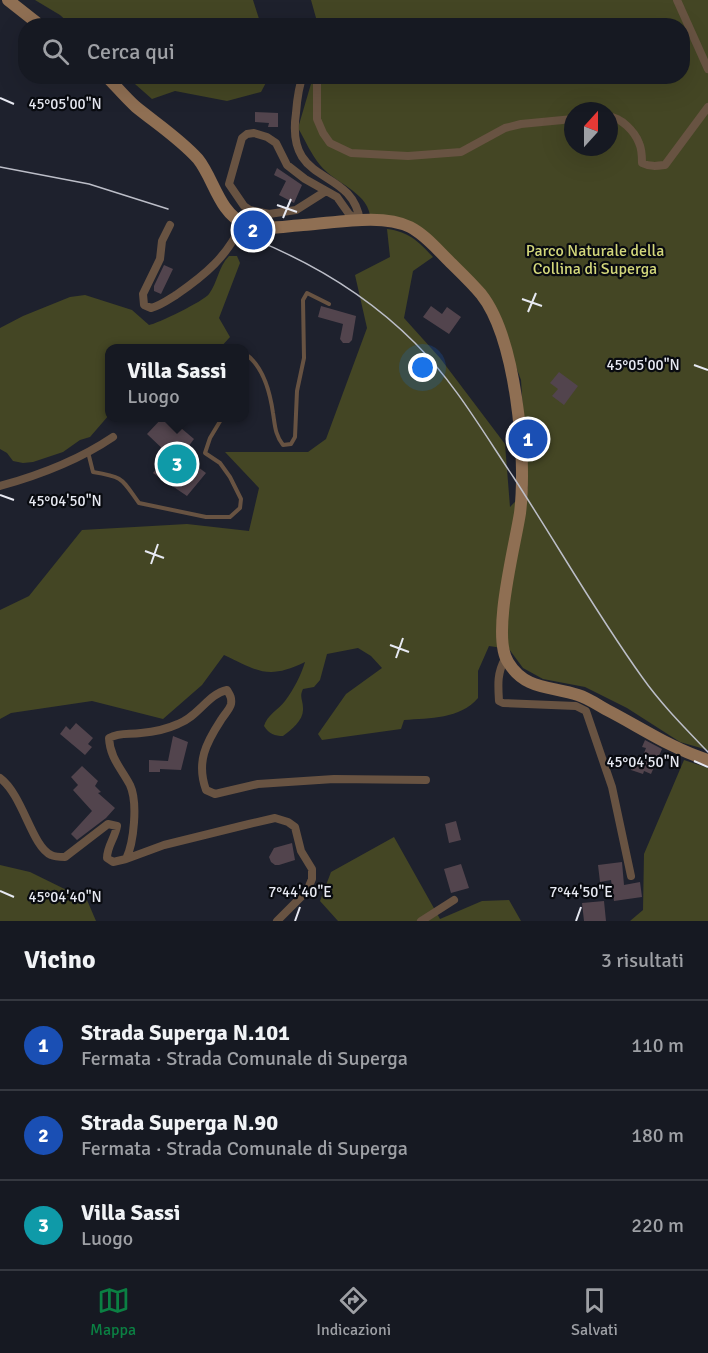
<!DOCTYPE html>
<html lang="it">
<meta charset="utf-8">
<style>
:root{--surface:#161922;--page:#23262f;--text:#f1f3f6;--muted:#9ea0a5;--line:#353840;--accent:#0b8043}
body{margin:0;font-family:Signika,sans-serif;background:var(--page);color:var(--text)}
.compass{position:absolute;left:564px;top:102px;width:54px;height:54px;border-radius:50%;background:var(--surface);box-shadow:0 6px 24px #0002;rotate:21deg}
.you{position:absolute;left:423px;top:368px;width:21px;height:21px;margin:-15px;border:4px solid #fff;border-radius:50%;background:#1a73e8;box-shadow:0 0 0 9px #1a73e833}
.badge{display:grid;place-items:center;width:39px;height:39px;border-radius:50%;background:var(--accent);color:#fff;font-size:20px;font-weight:700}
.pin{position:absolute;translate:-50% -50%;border:3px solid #fff;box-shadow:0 2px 6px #0006}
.popup{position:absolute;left:105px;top:344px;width:144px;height:78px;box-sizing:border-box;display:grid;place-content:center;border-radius:12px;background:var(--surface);filter:drop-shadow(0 2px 4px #0005);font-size:20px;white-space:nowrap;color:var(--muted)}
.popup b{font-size:22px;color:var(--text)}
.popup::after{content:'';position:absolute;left:50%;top:100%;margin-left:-12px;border:12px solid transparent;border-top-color:var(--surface)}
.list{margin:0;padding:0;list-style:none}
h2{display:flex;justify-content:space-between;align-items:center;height:78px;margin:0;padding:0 24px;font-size:26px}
h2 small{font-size:20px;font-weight:400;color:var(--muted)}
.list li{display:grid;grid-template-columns:39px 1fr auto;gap:18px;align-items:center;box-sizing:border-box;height:90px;padding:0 24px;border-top:2px solid var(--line)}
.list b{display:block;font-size:22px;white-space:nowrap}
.list p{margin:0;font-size:20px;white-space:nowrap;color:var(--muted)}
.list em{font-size:20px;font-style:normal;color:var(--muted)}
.icon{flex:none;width:33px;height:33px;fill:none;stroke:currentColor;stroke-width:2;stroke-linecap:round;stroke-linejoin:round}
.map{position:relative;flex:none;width:708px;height:921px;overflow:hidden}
.search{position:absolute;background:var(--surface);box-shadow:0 6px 24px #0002;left:18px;right:18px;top:18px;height:66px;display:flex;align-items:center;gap:15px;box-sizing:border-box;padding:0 21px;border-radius:24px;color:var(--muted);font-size:22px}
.sheet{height:348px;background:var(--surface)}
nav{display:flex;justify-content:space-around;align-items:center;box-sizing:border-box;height:84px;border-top:2px solid var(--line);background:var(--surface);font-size:16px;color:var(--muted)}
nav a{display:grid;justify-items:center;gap:3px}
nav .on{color:var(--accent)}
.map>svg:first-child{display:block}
.green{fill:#444624;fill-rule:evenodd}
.building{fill:#52444d}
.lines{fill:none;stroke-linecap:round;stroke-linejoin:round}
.lane{stroke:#685342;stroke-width:4}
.street{stroke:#685342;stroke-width:8}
.secondary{stroke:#8f6f53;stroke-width:12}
.tram{stroke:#bcbec8;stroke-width:1.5}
.ticks{fill:none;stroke:#e7e9f2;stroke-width:2}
.labels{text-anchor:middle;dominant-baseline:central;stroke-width:4.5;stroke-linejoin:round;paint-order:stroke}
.park-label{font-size:16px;fill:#d3d77b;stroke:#090b10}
.ticks-label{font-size:15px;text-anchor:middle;fill:#e7e9f2;stroke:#090b10;stroke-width:4.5;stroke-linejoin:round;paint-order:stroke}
</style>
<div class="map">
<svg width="708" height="921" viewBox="0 0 708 921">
<rect width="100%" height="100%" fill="#1e212d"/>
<path class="green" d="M35,0H253L261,25H71L60,15Z
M311,0H708V750L680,742L627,708L585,687L543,679L523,668L509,649L489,646L478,671V698C460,719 430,718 404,720L401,729L322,740L318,734L346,694L382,668L371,656L358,648L327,654L320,680L314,687L303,689C299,697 303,700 303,708C304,720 292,729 283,736C275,736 269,734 264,726C267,715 278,710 285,701C294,689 301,675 305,662C268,680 258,671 224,655L202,685L163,719L92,701L11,713L0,719V610L29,596L82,530L187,524L249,531L259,488L225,452H308L326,439L367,328L355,275L390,257L387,229C409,232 418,241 433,257L413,271L404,318L440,358L505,444L510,507L528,488L521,380L500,324L424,230L370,215C366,191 334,183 320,165C311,154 305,140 298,128L313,77L682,76V26L318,25ZM573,111H609V147H573Z
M127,77H269L261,92L227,101L175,91L152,99Z
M229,256H237L240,263L219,318L230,337L220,348H110L109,415L90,437L80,440L63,452L33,462L23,463L13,461L7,453L0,449V328L23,316L70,297L85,295L132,310L149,325C157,324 204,301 209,294C218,282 218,267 229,256Z
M684,760L708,768V921H630L643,910L644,854Z
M394,837L440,919L482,901L509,900L521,921H338L320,901L331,872Z
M0,865L30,872L87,900L96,921H0Z"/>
<path class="building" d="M255,112L278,113V127H268L269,123L255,122Z
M277,168L302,185L294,203L279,195L286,181L274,175Z
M164,265L173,269L161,294L154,291V286Z
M321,306L356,316L352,340L349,343H343L340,339L343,324L318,317Z
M431,306L442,314L447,307L461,317L449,334L423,317Z
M559,372L578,386L564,405L552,396L558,389L550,383Z
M163,417H168L194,439L182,455L206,473L187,496L153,473L168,454L147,434Z
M76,723L93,738L88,744L92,747L85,755L60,734L66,726L70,730Z
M173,736L188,742L181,770L160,769V772H149V760L168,761Z
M645,740L662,749L651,774L644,771L643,774L631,770L635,761L640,763L646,748L642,747Z
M82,766L98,781L95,786L101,792L98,793L115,808L106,818L77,840L71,834L92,811L73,790L78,785L71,777Z
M456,821L461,840L449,843L445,824Z
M292,843L295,860L279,865H275L271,862L269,857L274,848Z
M622,862L624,885L640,882L642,897L614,901L611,880L600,882L598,865Z
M461,864L469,888L451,893L444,869Z
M604,901L606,921H584L582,903Z"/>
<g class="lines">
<path class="lane" d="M244,353C263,365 270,392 273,413C275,425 275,435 283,445L291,444L295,437L297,391L304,358L303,300L307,293L329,304
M88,452L93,472C124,477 121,478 139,503L206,517H230L240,508L241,499L230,477L220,463L205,453L210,438L222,418"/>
<path class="street" d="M677,0L708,69
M303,76C298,88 297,100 296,113C285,188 352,165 360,221
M317,76V119L323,133L330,143L351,153L408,156L461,152L505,128L521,124L573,119
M609,117C621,117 635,132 639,143C642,149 642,157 642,163C650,167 657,166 665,165L708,107
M326,191L296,210L269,214L250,210L244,206L229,184L242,138L247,134L254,133L267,137L276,143L287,165L305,179L337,197L349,214L358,220
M170,225L162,241L160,259L143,294L144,305L151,308C160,306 168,300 176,295C205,275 228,256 242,223
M0,486C40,475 79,460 113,437
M505,659C497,673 498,685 499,701L503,703L576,706L586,711L612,787L631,876
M0,778C23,795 32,847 51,855C55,857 61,857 65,857L108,824L117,826C115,838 107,846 107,858L113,862L126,859C134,843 138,802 130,785C121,768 110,758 109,738C121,732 129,735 141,733C153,732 167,729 178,724C198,717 208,694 227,690C230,695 232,698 231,704C230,709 224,715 221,720C206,743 196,762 206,790L215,794L258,784L334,779L426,780
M126,859L164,845L249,824L275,818L288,822L295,827L301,851L312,869V879L307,891L277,921
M421,921L454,900"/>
<path class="secondary" d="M8,0L41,26
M106,76C116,86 125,97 136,107C157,124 180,139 198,159C214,179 219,213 245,224C263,231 285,226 303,225C335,223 382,213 410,227C424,234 436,248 447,259C458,270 470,281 481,294C516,338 527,457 520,513C515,546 491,636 508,662C525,690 550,686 578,695C588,698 598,705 607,710C640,727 672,749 708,760"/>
<path class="tram" d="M0,167L89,184L168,209
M243,235C306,259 367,295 415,343C455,383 483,432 514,478C557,544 596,613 642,677C661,704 685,728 708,752"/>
</g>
<path class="ticks" d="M0,98L14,104M277,205L297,212M283,218L291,199M522,299L542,306M528,312L536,293M694,365L708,370M0,495L14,500M145,551L164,558M151,564L158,544M390,645L409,652M396,658L403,638M694,761L708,767M0,891L14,897M295,921L300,907M576,921L581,907"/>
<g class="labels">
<g class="park-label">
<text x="595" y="251">Parco Naturale della<tspan x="595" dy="18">Collina di Superga</tspan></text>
</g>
</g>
<g class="ticks-label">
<text x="65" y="109">45°05'00"N</text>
<text x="643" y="370">45°05'00"N</text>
<text x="65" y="506">45°04'50"N</text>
<text x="643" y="767">45°04'50"N</text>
<text x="300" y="897">7°44'40"E</text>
<text x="581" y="897">7°44'50"E</text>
<text x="65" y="902">45°04'40"N</text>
</g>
</svg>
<svg class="compass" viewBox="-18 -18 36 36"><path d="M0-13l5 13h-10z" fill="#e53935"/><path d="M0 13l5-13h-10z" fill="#9ea0a5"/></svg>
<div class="you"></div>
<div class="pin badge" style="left:528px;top:439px;background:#1a4fb4">1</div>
<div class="pin badge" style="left:253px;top:230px;background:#1a4fb4">2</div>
<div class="pin badge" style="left:177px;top:464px;background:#0f9aa8">3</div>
<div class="popup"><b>Villa Sassi</b>Luogo</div>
<div class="search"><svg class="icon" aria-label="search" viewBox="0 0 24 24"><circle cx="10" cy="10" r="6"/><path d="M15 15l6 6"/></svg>Cerca qui</div>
</div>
<section class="sheet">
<h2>Vicino<small>3 risultati</small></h2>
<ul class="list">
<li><span class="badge" style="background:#1a4fb4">1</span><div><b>Strada Superga N.101</b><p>Fermata · Strada Comunale di Superga</p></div><em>110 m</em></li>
<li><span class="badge" style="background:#1a4fb4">2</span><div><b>Strada Superga N.90</b><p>Fermata · Strada Comunale di Superga</p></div><em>180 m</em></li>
<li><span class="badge" style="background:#0f9aa8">3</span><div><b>Villa Sassi</b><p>Luogo</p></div><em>220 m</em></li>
</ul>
</section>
<nav>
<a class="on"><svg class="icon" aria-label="map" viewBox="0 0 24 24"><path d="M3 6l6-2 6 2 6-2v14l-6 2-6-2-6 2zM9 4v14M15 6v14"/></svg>Mappa</a>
<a><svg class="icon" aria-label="directions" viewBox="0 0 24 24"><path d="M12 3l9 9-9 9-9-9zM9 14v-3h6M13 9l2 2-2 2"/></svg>Indicazioni</a>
<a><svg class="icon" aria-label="saved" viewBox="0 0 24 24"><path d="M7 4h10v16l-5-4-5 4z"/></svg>Salvati</a>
</nav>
